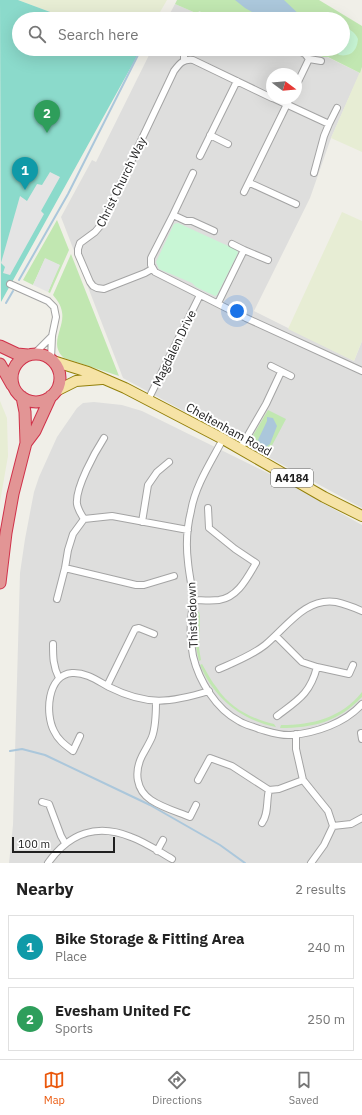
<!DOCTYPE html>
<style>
:root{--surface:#fff;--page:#f2f2f2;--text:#222;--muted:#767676;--line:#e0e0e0;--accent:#ea580c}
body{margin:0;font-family:"IBM Plex Sans",sans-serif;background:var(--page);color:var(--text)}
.compass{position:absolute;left:266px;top:68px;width:36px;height:36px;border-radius:50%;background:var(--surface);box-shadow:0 4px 16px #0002;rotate:106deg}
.scale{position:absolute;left:12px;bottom:10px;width:103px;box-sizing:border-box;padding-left:4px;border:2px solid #202020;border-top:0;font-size:11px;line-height:14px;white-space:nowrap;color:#202020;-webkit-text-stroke:3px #fff;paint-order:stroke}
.you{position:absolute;left:237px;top:311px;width:14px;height:14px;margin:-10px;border:3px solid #fff;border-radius:50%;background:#1a73e8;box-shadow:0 0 0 6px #1a73e833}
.badge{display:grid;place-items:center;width:26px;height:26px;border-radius:50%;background:var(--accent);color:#fff;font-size:13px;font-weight:700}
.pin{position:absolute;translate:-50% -33px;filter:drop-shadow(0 1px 2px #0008)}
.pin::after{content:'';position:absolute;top:21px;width:14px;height:12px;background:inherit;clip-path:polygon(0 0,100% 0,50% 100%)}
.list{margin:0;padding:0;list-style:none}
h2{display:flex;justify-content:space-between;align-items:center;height:52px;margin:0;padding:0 16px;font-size:17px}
h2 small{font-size:13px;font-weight:400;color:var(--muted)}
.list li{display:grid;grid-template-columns:26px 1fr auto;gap:12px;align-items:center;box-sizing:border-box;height:64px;margin:0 8px 8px;padding:0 8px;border:1px solid var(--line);border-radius:0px}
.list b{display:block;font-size:15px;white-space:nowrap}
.list p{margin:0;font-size:13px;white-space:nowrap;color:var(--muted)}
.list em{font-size:13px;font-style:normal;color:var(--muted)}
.icon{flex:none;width:22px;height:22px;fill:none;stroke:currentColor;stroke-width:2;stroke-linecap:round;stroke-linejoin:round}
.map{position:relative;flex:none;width:362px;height:863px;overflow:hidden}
.search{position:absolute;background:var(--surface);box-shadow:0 4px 16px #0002;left:12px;right:12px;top:12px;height:44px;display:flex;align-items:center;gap:10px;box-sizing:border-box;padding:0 14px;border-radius:22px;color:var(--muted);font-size:15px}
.sheet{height:196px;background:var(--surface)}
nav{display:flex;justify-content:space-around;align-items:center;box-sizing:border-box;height:56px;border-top:1px solid var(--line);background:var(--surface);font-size:11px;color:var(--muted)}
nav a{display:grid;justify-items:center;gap:2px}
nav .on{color:var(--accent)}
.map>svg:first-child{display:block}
.residential{fill:#dededd;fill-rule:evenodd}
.farmland{fill:#e7edd4}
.grass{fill:#c1e7b1}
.park{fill:#c8f6d5}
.pitch{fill:#8bdacb}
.parking{fill:#e4e4e4}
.water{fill:#abc7db}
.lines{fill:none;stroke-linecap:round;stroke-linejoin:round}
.stream{stroke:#abc7db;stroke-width:2}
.street-casing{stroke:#a4a4a4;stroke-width:8}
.primary-casing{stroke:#93800a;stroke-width:12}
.highway-casing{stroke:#d0324a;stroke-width:13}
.street{stroke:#fff;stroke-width:6}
.primary{stroke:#f6e3a6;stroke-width:10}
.highway{stroke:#e29595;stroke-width:11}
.labels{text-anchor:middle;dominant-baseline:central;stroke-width:4;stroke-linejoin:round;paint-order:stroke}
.shield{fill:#fff;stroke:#636363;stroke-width:1}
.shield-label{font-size:11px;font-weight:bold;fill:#202020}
.street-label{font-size:12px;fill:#202020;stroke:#fff}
</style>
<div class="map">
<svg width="362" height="863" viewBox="0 0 362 863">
<rect width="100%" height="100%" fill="#f0efe8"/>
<path class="residential" d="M175,4L198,14L199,11L207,15L208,13L229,19H167Z
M152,49H306L323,57H327L360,73L331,138L310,198L254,311L354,361L362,341V508L123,378L61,217L92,160L96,162ZM272,74H296V98H272Z
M94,402L122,405L142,411L280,479L362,525V863H9L13,825L20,573L25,539L34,492L39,477L57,437L77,408L83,403Z"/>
<path class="farmland" d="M18,0H167L156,19H69Z
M362,67V152L331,138Z
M342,212L362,221V341L354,361L288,329Z
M0,401L7,418L8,456L0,502Z"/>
<path class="grass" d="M177,0H319L362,26V67L360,73L328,57H323L306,49H343V19H240L230,17L229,19L208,13L207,15L199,11L198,14L175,4Z
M57,220L69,250L50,293L48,292L59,265L45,259L33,285L23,280Z
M71,254L119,376L64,358C48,344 65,328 62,312C61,305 57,300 53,295Z
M268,410L286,419L267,455L254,448L251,443L252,437Z
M196,611L199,612L200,616L199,648L201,660L199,661L194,638Z
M202,664C207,672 211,681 217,688C230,708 252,719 274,724L276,727C241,720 214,698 200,665Z
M362,692V697C338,722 313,728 280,728L281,725C313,725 341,718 362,692Z"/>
<path class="park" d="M343,28C350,29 355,32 358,39C357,51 351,57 339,55L334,49H343Z
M178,223L237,250L238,253L217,295L215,296L196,287L192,283L159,269L156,262L174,224Z"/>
<path class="pitch" d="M0,0H18L69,19H19V49H141L1,302Z"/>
<path class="parking" d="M50,172L60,177L41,211L44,214L10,275L3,273L5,267L1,263L20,196L27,201L37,184L42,185Z
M45,258L60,265L48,292L33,285Z"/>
<path class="water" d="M235,0H284L304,19H264L245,8Z
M267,417L273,418L277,426L270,444L266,447L262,445L258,440L267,421Z"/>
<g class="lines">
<path class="stream" d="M19,280L68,194L141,49
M6,303L13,291
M10,751L22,749L45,755L150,805L220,845L245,863"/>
<defs>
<path id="street" d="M201,19L202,17
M295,49L305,54L309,59L321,61
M184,60V52L185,49
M296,86L309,59
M273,98L329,124L324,136L314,173
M329,124L337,108
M210,135L228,144
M200,156L237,81
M193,173L173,215L186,221H192L214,231
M250,183L296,204
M244,192L290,98
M173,215L151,258V265L155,272L246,318L362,371
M244,250L268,260
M152,269L145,273L104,289L97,288L93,286L90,282L78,254V249L80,243L95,232L101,225L174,71C180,63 183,59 193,60L272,98
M10,284L48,301L54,307L56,317L52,336L51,359
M218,303L244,250L232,244
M34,354L52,336
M271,366L291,376
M148,400L200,295
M223,439C211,462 195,486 191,511C187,527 186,546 188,562C189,574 192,586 193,598C193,606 191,615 191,623C190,633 191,645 193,656C199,681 216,709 239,721C245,725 252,726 259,729C270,732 280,736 291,735C316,733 345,723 362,704
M240,449L266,404L281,372
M84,519C81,514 78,510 77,504C75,488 95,452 104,438
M142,522L148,485L157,472L169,462
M65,568L136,585H144L174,576
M57,599L65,568L68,550L73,534L84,519L112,516L188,530
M193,600C201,600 210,601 219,600C238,597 247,578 256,563L235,549L209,528L208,508
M276,636L302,662L317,667L349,674L353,665
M53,644C53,657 53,666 59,678
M219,669C235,662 251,656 265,645C286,628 305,597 336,602C345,604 353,607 362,611
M107,686L135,629L139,628L154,634
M156,701C156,713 156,726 152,737C149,744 145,750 142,756C134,772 136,790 151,800C163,808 178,812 190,817L196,805
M277,716C298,700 310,694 317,667
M361,733L362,739
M296,734V749L303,780L328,811L333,826L324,845L311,863
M80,736L73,751C65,745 58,740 54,731C45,714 47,675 72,673C86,672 98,681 109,687C147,706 170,703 209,691
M198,780L210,758L232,766L269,790L279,789L303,780
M42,802L49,804L61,836L65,843
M262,823C269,813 266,801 269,790
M333,826L351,824L362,818
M157,851L163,840
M48,863C69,833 97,823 131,837C145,842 158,851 172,859"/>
<path id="primary" d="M53,361L88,372L125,388L223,439L324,497L362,516
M56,391L76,381L102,379"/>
<path id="highway" d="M0,346L17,354L28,355
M12 378a24 24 0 1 1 48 0a24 24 0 1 1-48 0Z
M0,364L12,385
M26,443L35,431L51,396
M0,583L6,533L13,494L26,443L25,412L22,397"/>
</defs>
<use href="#street" class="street-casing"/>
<use href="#primary" class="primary-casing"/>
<use href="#highway" class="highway-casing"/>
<use href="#street" class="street"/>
<use href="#primary" class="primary"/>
<use href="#highway" class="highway"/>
</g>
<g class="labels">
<rect class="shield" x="271" y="469" width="42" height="18" rx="3"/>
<g class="shield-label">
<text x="292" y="478">A4184</text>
</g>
<g class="street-label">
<text transform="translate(121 182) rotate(-64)">Christ Church Way</text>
<text transform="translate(174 348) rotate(-64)">Magdalen Drive</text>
<text transform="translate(229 429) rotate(29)">Cheltenham Road</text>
<text transform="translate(192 615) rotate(-92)">Thistledown</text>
</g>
</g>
</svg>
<svg class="compass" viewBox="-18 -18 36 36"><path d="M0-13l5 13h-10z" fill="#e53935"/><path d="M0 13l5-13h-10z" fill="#767676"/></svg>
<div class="scale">100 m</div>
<div class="you"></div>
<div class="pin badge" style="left:25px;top:190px;background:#0f9aa8">1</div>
<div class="pin badge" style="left:47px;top:133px;background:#2e9e5b">2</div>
<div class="search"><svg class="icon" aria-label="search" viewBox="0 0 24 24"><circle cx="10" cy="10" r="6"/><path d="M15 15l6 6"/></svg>Search here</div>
</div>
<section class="sheet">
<h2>Nearby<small>2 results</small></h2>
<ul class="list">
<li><span class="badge" style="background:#0f9aa8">1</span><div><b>Bike Storage &amp; Fitting Area</b><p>Place</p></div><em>240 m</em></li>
<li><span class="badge" style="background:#2e9e5b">2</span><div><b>Evesham United FC</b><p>Sports</p></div><em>250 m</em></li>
</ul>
</section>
<nav>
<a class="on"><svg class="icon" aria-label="map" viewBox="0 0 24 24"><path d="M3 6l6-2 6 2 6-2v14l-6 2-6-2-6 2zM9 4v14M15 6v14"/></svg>Map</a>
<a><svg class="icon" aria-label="directions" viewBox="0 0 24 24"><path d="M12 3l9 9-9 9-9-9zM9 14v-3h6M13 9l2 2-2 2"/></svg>Directions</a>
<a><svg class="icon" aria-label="saved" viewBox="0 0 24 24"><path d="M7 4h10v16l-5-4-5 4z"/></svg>Saved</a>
</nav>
